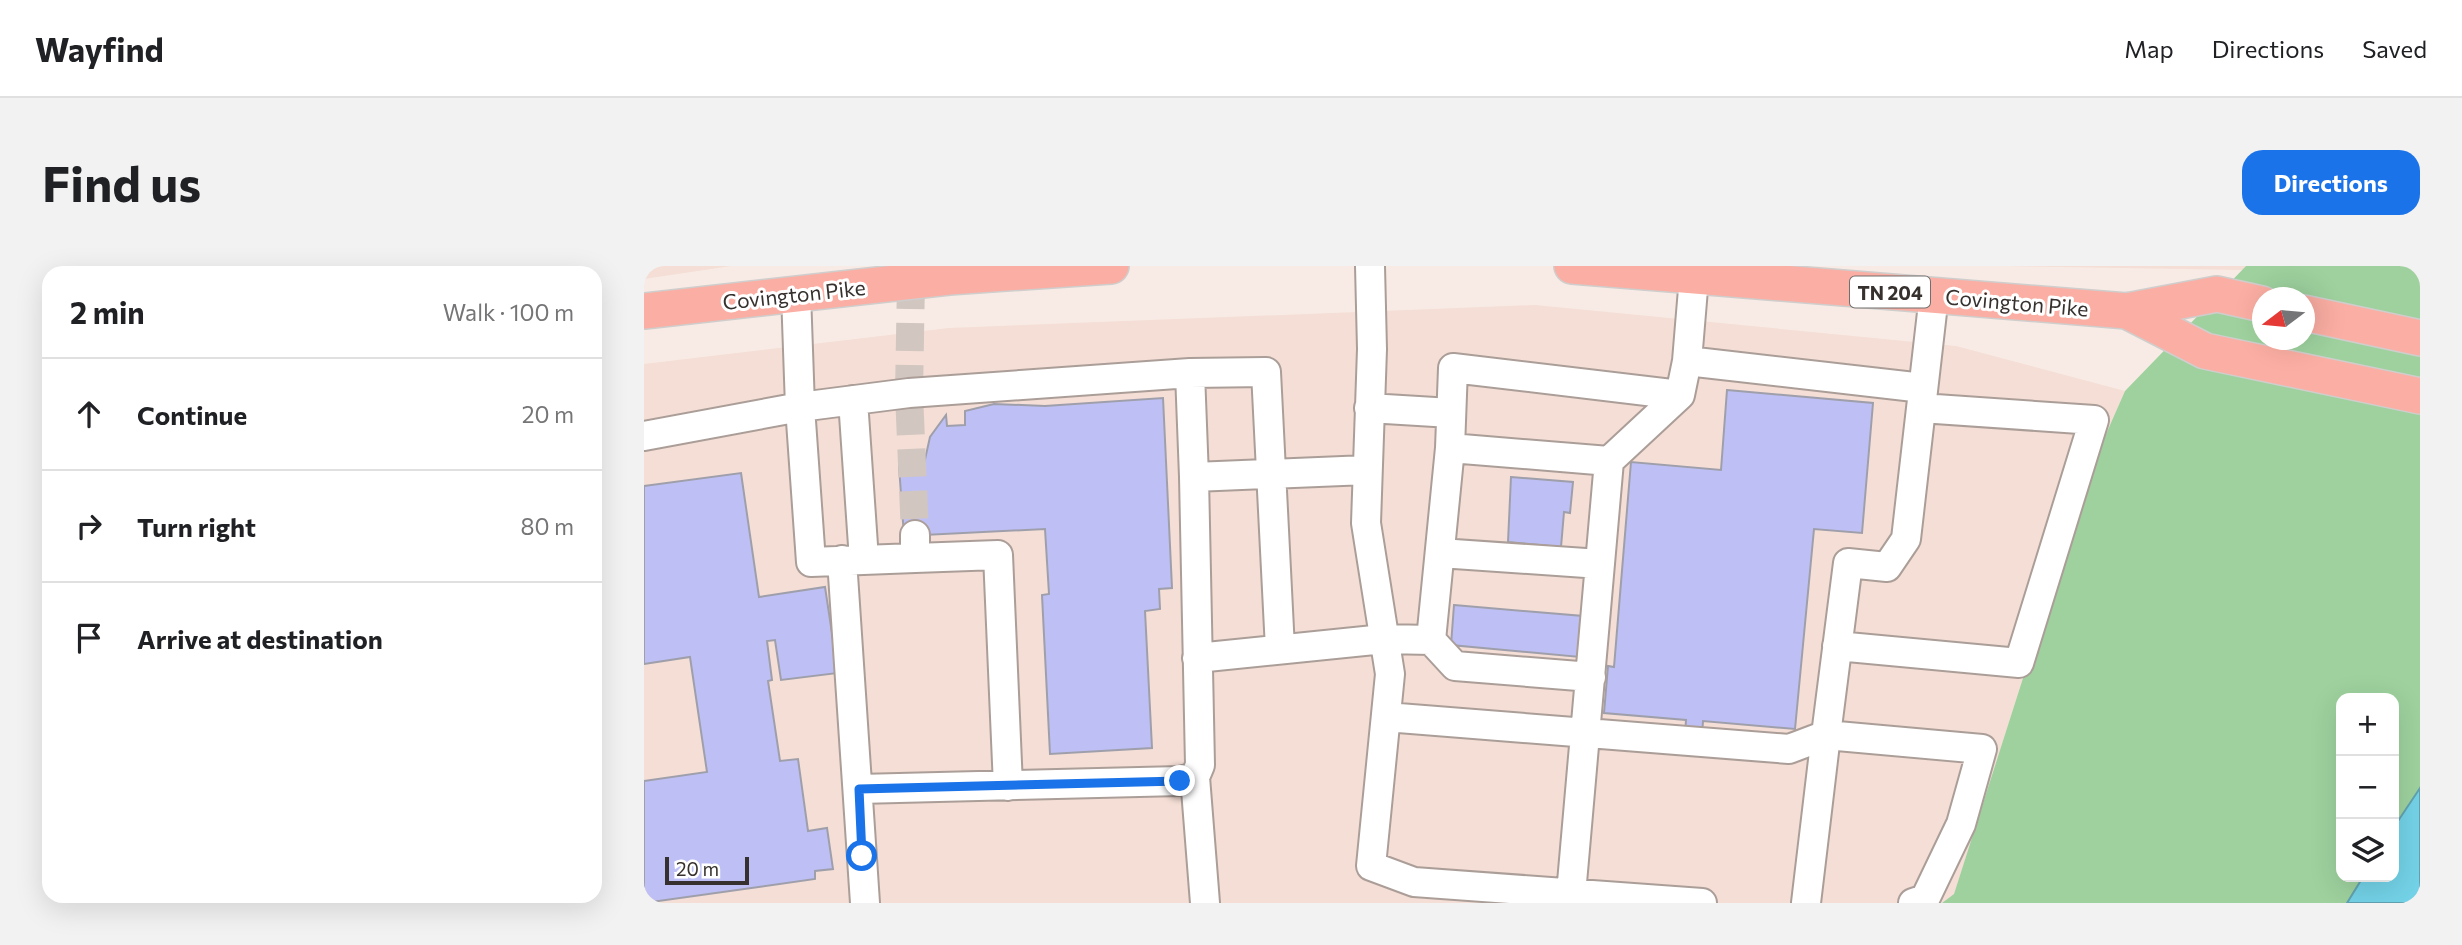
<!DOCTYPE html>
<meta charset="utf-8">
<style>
:root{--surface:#fff;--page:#f2f2f2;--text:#202124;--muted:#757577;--line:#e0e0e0;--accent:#1a73e8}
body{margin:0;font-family:Commissioner,sans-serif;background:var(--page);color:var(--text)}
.controls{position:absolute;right:21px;bottom:21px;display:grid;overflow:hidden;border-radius:14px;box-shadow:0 7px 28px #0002}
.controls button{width:63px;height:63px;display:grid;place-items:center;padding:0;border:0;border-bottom:2px solid var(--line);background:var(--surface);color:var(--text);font:35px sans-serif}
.compass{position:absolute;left:1608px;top:21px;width:63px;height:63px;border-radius:50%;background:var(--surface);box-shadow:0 7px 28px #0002;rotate:254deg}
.scale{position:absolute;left:21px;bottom:18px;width:84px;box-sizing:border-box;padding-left:7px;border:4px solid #36312e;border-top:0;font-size:19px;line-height:24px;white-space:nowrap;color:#36312e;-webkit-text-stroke:5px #fff;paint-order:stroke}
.stop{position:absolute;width:21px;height:21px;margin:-16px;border:5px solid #1a73e8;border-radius:50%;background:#fff}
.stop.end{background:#1a73e8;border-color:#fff;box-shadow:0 2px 7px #0008}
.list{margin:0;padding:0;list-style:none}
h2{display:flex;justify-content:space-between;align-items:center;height:91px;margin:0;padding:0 28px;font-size:30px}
h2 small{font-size:23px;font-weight:400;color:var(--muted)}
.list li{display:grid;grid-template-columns:46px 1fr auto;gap:21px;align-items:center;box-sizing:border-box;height:112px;padding:0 28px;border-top:2px solid var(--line)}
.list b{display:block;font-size:26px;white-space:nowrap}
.list em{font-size:23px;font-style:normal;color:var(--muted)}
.icon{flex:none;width:38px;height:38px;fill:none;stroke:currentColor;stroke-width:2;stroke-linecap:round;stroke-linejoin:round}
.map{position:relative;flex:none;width:1776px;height:637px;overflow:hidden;border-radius:21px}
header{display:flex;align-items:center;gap:42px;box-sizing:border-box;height:98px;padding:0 35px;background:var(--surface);border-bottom:2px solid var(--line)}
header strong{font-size:33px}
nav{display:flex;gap:38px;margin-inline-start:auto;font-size:24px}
.intro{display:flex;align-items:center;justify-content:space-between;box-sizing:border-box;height:168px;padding:0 42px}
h1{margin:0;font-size:49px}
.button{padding:18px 32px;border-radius:21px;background:var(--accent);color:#fff;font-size:24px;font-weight:700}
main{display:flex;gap:42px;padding:0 42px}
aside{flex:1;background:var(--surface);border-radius:21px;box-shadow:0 7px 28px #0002}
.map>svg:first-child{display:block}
.built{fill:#f4ded5}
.green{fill:#9ed19e;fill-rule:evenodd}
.water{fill:#73d2e7;stroke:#61a2b0;stroke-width:2}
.building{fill:#bec0f5;stroke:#9f9fab;stroke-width:2}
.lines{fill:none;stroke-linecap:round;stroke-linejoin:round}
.minor-tunnel{stroke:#d1c6c0;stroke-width:28;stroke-dasharray:28 14;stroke-linecap:butt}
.minor-casing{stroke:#ab9e98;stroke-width:32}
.major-casing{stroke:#cfcecd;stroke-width:38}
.minor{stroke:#fff;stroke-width:28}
.major{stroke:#fbaea3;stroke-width:35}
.route{stroke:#1a73e8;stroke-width:9}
.labels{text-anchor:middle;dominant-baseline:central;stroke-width:6;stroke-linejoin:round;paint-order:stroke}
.shield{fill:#fff;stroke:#726f6d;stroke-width:2}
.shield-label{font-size:19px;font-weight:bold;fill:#36312e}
.street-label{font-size:21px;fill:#36312e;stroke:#fff}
</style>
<header>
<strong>Wayfind</strong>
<nav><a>Map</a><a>Directions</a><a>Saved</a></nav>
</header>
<div class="intro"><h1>Find us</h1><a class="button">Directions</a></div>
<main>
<aside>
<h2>2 min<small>Walk · 100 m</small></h2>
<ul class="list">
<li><svg class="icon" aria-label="ahead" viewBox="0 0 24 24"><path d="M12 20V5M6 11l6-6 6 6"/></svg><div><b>Continue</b></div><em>20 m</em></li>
<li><svg class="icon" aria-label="right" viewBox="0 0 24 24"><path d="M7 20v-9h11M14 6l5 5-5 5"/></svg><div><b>Turn right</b></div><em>80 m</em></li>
<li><svg class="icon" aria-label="arrive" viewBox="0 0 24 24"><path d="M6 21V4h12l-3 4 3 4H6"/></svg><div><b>Arrive at destination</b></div></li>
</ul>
</aside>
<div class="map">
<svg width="1776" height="637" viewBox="0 0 1776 637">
<rect width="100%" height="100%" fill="#f8ebe5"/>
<path class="built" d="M0,0H87L0,13Z
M1361,0H1602L1599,4Z
M891,39L1312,80L1481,125L1444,209L1310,628L1298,637H0V98L305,62Z"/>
<path class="green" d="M1602,0H1776V522L1750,561V432H1697V611H1719L1703,637H1298L1310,628L1444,209L1481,125ZM1618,32H1660V74H1618Z"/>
<path class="water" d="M1776,522V637H1703L1719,611H1750V561Z"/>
<path class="building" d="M1083,124L1229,137L1218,267L1170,263L1151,463L1059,455L1058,470L1041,469L1042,454L960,447L964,400L970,401L987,196L1077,204Z
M519,132L528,322L515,323L516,343L501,345L508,482L406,488L398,329L405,328L401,263L260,270L255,200L280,198L286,171L302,149L303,160L321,159V145L350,138L401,140Z
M97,207L115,331L181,321L194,407L137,414L131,374L123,375L128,414L124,415L136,495L154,493L164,565L183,562L189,603L171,605V613L0,637V515L63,506L46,391L0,398V220Z
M867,211L929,216L926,247L920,246L917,281L864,276Z
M810,339L939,350L936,391L807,379Z"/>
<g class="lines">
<path class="minor-tunnel" d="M267,15L265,127L271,269"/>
<defs>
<path id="minor" d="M726,0L728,83L722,257L746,408L727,600L770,616L1058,637
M1050,11L1043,95L1279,122
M152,27L156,141L167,296L271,292V269
M546,107L622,106L636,383
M209,134L220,294
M725,142L807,147
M0,170L156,141L265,127L546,107L550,211L723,204
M806,182L965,195
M796,287L956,298
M271,292L354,289L364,520
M198,294L221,637
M787,374L811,400L947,411
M1193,380L1375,397L1450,154L1277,142
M553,392L740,373L787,374L806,182L809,102L1036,129L1043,95
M742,451L1145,483L1182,469L1162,637
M551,511L561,637
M215,523L536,515L551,511L556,499L550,211
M927,628L965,195L1036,129
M1269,637L1281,633L1317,558L1338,483L1182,469L1204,297L1243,301L1262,273L1290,29"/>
<path id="major" d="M928,0L1483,45L1573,28L1618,38
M0,45L305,11L467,0
M1483,45L1561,85L1776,130
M1660,47L1776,72"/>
</defs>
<use href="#minor" class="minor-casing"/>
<use href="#major" class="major-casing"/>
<use href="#minor" class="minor"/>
<use href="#major" class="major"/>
</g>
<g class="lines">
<path class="route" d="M218,590L215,523L536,515"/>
</g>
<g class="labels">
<rect class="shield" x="1206" y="10.5" width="80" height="31" rx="5"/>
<g class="shield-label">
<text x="1246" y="26">TN 204</text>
</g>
<g class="street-label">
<text transform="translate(150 28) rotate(-6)">Covington Pike</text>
<text transform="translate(1373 36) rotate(5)">Covington Pike</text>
</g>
</g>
</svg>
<div class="controls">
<button>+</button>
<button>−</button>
<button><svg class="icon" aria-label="layers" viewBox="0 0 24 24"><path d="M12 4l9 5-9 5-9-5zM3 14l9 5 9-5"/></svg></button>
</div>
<svg class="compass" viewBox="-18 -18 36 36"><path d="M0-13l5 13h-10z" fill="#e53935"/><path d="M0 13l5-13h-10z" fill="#757577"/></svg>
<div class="scale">20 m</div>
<div class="stop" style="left:218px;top:590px"></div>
<div class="stop end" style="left:536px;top:515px"></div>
</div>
</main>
